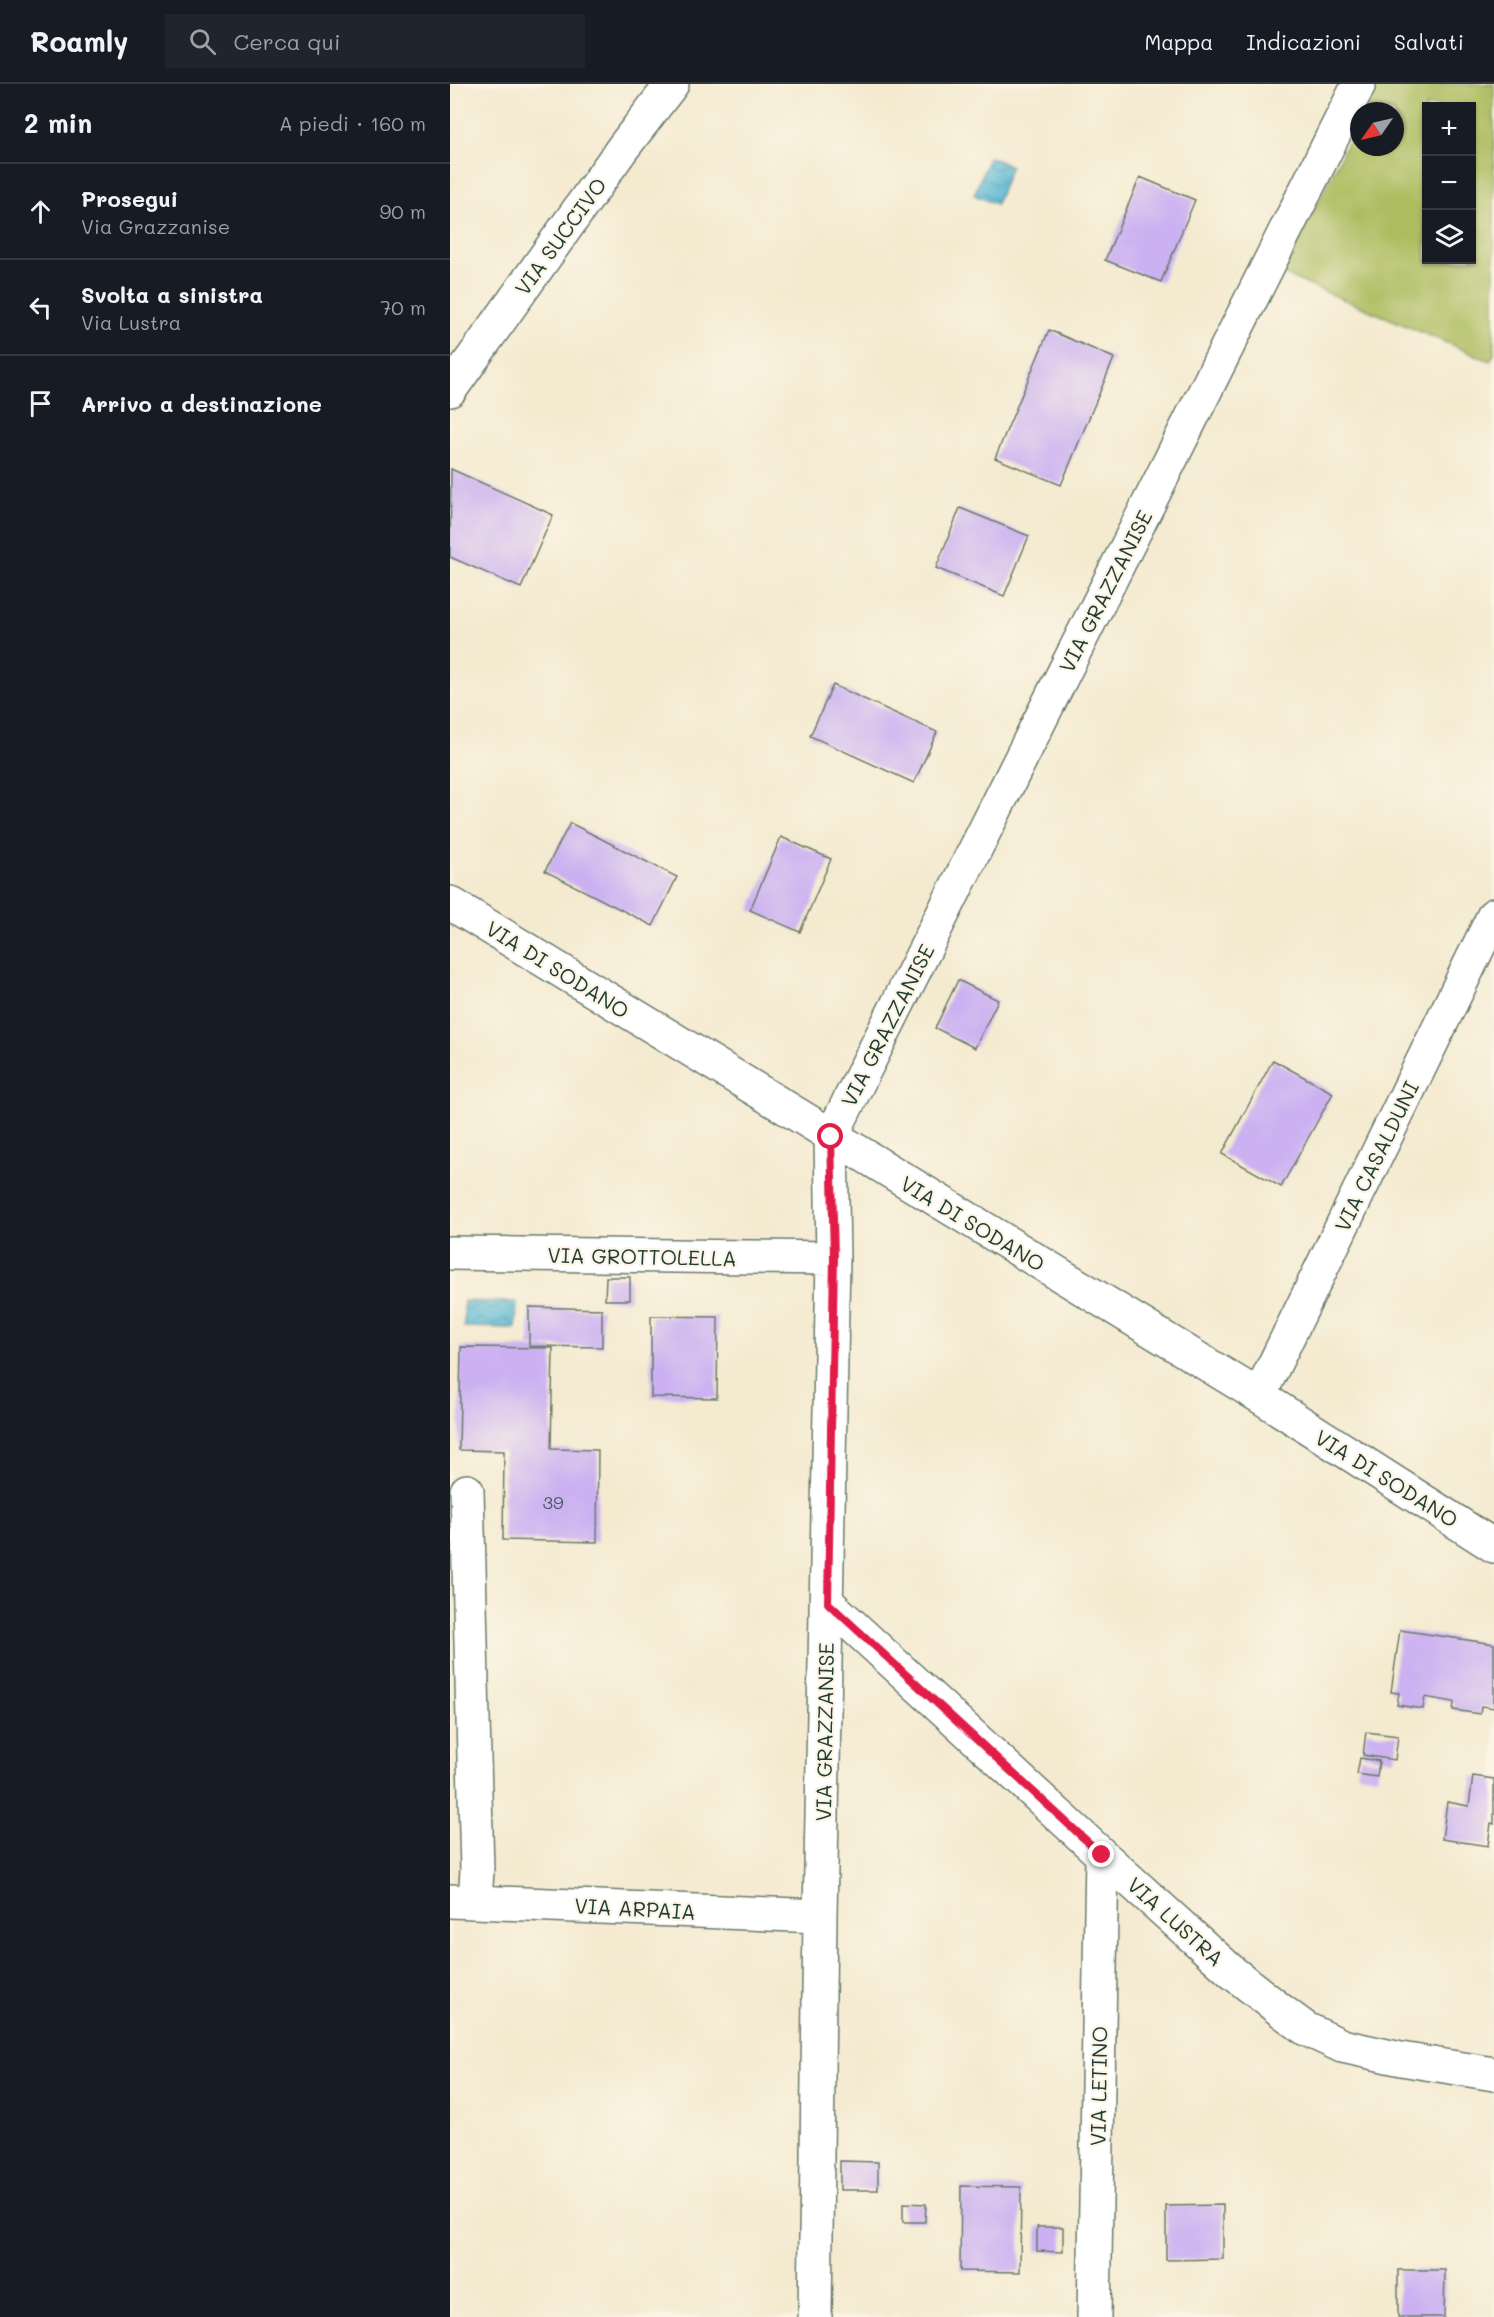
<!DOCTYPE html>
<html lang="it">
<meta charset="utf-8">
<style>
:root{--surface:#171b24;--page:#20242c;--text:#f1f3f6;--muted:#9ea1a6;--line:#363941}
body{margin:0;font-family:Mali,sans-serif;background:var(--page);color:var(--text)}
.controls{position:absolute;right:18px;top:18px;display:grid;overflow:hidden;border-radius:0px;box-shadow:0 2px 4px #0004}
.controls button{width:54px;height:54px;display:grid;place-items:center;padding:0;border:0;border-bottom:2px solid var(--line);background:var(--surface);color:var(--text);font:30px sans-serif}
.compass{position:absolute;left:900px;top:18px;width:54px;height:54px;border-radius:50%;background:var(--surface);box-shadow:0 2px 4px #0004;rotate:236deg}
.stop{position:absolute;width:18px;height:18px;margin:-14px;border:4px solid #e11d48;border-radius:50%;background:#fff}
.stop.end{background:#e11d48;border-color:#fff;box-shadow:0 2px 6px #0008}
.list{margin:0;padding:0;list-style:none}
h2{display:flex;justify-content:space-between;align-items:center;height:78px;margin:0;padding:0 24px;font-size:26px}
h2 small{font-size:20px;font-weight:400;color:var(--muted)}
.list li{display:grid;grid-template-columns:39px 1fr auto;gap:18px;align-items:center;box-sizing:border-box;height:96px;padding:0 24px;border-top:2px solid var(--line)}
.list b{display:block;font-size:22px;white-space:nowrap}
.list p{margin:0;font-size:20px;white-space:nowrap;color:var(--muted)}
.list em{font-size:20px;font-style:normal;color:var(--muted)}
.icon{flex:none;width:33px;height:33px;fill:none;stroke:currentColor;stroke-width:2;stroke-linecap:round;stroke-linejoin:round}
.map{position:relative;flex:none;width:1044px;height:2233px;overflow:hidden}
header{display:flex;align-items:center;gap:36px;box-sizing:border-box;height:84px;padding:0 30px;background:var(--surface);border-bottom:2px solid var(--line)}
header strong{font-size:28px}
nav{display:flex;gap:33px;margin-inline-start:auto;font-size:21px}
.search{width:420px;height:54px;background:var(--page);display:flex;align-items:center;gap:15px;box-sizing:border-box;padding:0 21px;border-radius:0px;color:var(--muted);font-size:22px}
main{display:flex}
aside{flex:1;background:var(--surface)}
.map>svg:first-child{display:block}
.green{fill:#acbc5f;stroke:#667c4a;stroke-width:1.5;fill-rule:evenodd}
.water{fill:url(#water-waves);stroke:#3a7a84;stroke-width:1.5}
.building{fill:#cbb1f1}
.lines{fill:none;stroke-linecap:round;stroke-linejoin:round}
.minor-casing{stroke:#6a7a6b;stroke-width:36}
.minor{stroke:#fff;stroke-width:33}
.route{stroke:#e11d48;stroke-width:8}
.labels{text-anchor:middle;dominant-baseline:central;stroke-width:4.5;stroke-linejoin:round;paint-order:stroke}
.number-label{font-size:18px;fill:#4a5a63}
.street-label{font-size:21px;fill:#1f3d34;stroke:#fcf5e5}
</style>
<header>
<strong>Roamly</strong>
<div class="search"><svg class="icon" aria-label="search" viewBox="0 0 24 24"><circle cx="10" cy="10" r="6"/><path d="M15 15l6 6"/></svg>Cerca qui</div>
<nav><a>Mappa</a><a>Indicazioni</a><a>Salvati</a></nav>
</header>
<main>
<aside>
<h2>2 min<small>A piedi · 160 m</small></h2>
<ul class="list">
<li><svg class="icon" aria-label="ahead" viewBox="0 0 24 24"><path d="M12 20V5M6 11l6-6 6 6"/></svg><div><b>Prosegui</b><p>Via Grazzanise</p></div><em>90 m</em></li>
<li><svg class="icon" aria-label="left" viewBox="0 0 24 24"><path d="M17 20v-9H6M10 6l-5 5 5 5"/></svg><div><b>Svolta a sinistra</b><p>Via Lustra</p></div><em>70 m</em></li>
<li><svg class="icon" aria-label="arrive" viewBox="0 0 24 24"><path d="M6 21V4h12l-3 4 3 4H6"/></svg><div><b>Arrivo a destinazione</b></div></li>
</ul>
</aside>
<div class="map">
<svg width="1044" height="2233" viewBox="0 0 1044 2233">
<defs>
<pattern id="water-waves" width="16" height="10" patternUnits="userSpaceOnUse" patternTransform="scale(1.5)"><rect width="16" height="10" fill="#55b7d4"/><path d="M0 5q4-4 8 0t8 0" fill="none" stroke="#4696ad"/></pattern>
</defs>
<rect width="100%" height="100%" fill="#fcf5e5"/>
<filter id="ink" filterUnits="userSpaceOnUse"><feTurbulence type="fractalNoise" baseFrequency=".0167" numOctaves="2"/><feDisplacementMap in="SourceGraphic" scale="12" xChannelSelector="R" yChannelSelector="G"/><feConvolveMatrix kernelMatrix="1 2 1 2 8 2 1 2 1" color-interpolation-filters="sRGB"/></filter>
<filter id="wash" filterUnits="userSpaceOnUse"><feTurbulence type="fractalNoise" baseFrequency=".008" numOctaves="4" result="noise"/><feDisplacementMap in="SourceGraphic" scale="24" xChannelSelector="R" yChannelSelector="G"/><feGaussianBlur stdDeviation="1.35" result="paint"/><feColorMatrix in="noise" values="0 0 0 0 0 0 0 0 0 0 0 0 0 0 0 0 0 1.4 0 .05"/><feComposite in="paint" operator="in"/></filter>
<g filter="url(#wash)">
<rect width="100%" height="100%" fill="#f4ead0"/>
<path class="green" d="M926,0H1044V270L1040,277L833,190L909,35V63H945V27H913ZM976,22H1022V176H976Z"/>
<path class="water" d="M539,73L561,82L546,120L524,111Z
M14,1217L67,1218L66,1244L14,1243Z"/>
<g id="blocks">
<path class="building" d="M690,93L745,116L711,198L655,176Z
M599,246L664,274L611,401L545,374Z
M1,385L103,431L71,504L0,473Z
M510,424L579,452L554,512L486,484Z
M383,601L487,648L464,699L360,652Z
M120,739L227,793L203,842L95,787Z
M331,753L381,775L350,848L300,826Z
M508,896L548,916L525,964L485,944Z
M823,976L883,1009L831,1103L772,1070Z
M156,1193H180V1216H155Z
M79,1223L152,1225V1263L79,1262Z
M201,1232L268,1233L267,1314L201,1313Z
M11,1263L103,1264L101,1365L148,1366L147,1458L53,1456L54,1367L9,1366Z
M950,1546L1044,1560V1624L1031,1622L1030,1630L1003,1626L1004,1618L975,1613L973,1625L947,1621L949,1609L941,1608Z
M916,1648L948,1652L945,1676L913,1671Z
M910,1674L929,1677L927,1693L907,1690Z
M1023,1692L1044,1695V1740L1041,1739L1038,1762L992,1755L997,1718L1019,1722Z
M390,2077L428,2078V2106H390Z
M511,2102L571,2103L570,2188L510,2187Z
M453,2119L476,2120L475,2138H453Z
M773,2121V2175L716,2176V2122Z
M587,2143H613V2168L587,2167Z
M948,2186H995L994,2233H948Z"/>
</g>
</g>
<g filter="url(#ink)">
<use href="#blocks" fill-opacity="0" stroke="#6a7a6b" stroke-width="1.5"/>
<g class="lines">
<defs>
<path id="minor" d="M0,306L172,65L222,0
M0,819L809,1312L1044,1462
M0,1169L383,1174
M809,1312L1044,831
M17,1407L27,1786L25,1817
M378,1519L652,1771L782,1888L829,1925L856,1945L892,1962L951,1975L1044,1990
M0,1817L370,1832
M365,2233L370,1832L383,1174L381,1053L909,0
M644,2233L652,1771"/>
</defs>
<use href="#minor" class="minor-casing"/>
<use href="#minor" class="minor"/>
</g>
</g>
<g class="lines" filter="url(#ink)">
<path class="route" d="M381,1053L384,1174L378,1519L652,1771"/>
</g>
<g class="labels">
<g class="number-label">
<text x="103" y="1418">39</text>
</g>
<g class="street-label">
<text transform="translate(110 152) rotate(-54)">VIA SUCCIVO</text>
<text transform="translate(655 507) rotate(-63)">VIA GRAZZANISE</text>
<text transform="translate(108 885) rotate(32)">VIA DI SODANO</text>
<text transform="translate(437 941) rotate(-63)">VIA GRAZZANISE</text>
<text transform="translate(926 1072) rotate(-64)">VIA CASALDUNI</text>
<text transform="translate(523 1139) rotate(31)">VIA DI SODANO</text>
<text transform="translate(192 1172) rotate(1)">VIA GROTTOLELLA</text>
<text transform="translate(937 1394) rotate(32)">VIA DI SODANO</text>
<text transform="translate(374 1648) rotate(-89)">VIA GRAZZANISE</text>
<text transform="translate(185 1824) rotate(3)">VIA ARPAIA</text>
<text transform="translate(726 1837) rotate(42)">VIA LUSTRA</text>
<text transform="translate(648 2002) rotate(-89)">VIA LETINO</text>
</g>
</g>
</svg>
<div class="controls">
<button>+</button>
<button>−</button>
<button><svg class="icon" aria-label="layers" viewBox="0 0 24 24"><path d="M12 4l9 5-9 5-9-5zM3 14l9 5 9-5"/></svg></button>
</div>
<svg class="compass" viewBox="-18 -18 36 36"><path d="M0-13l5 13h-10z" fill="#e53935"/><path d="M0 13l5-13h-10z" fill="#9ea1a6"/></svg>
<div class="stop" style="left:381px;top:1053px"></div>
<div class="stop end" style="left:652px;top:1771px"></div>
</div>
</main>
